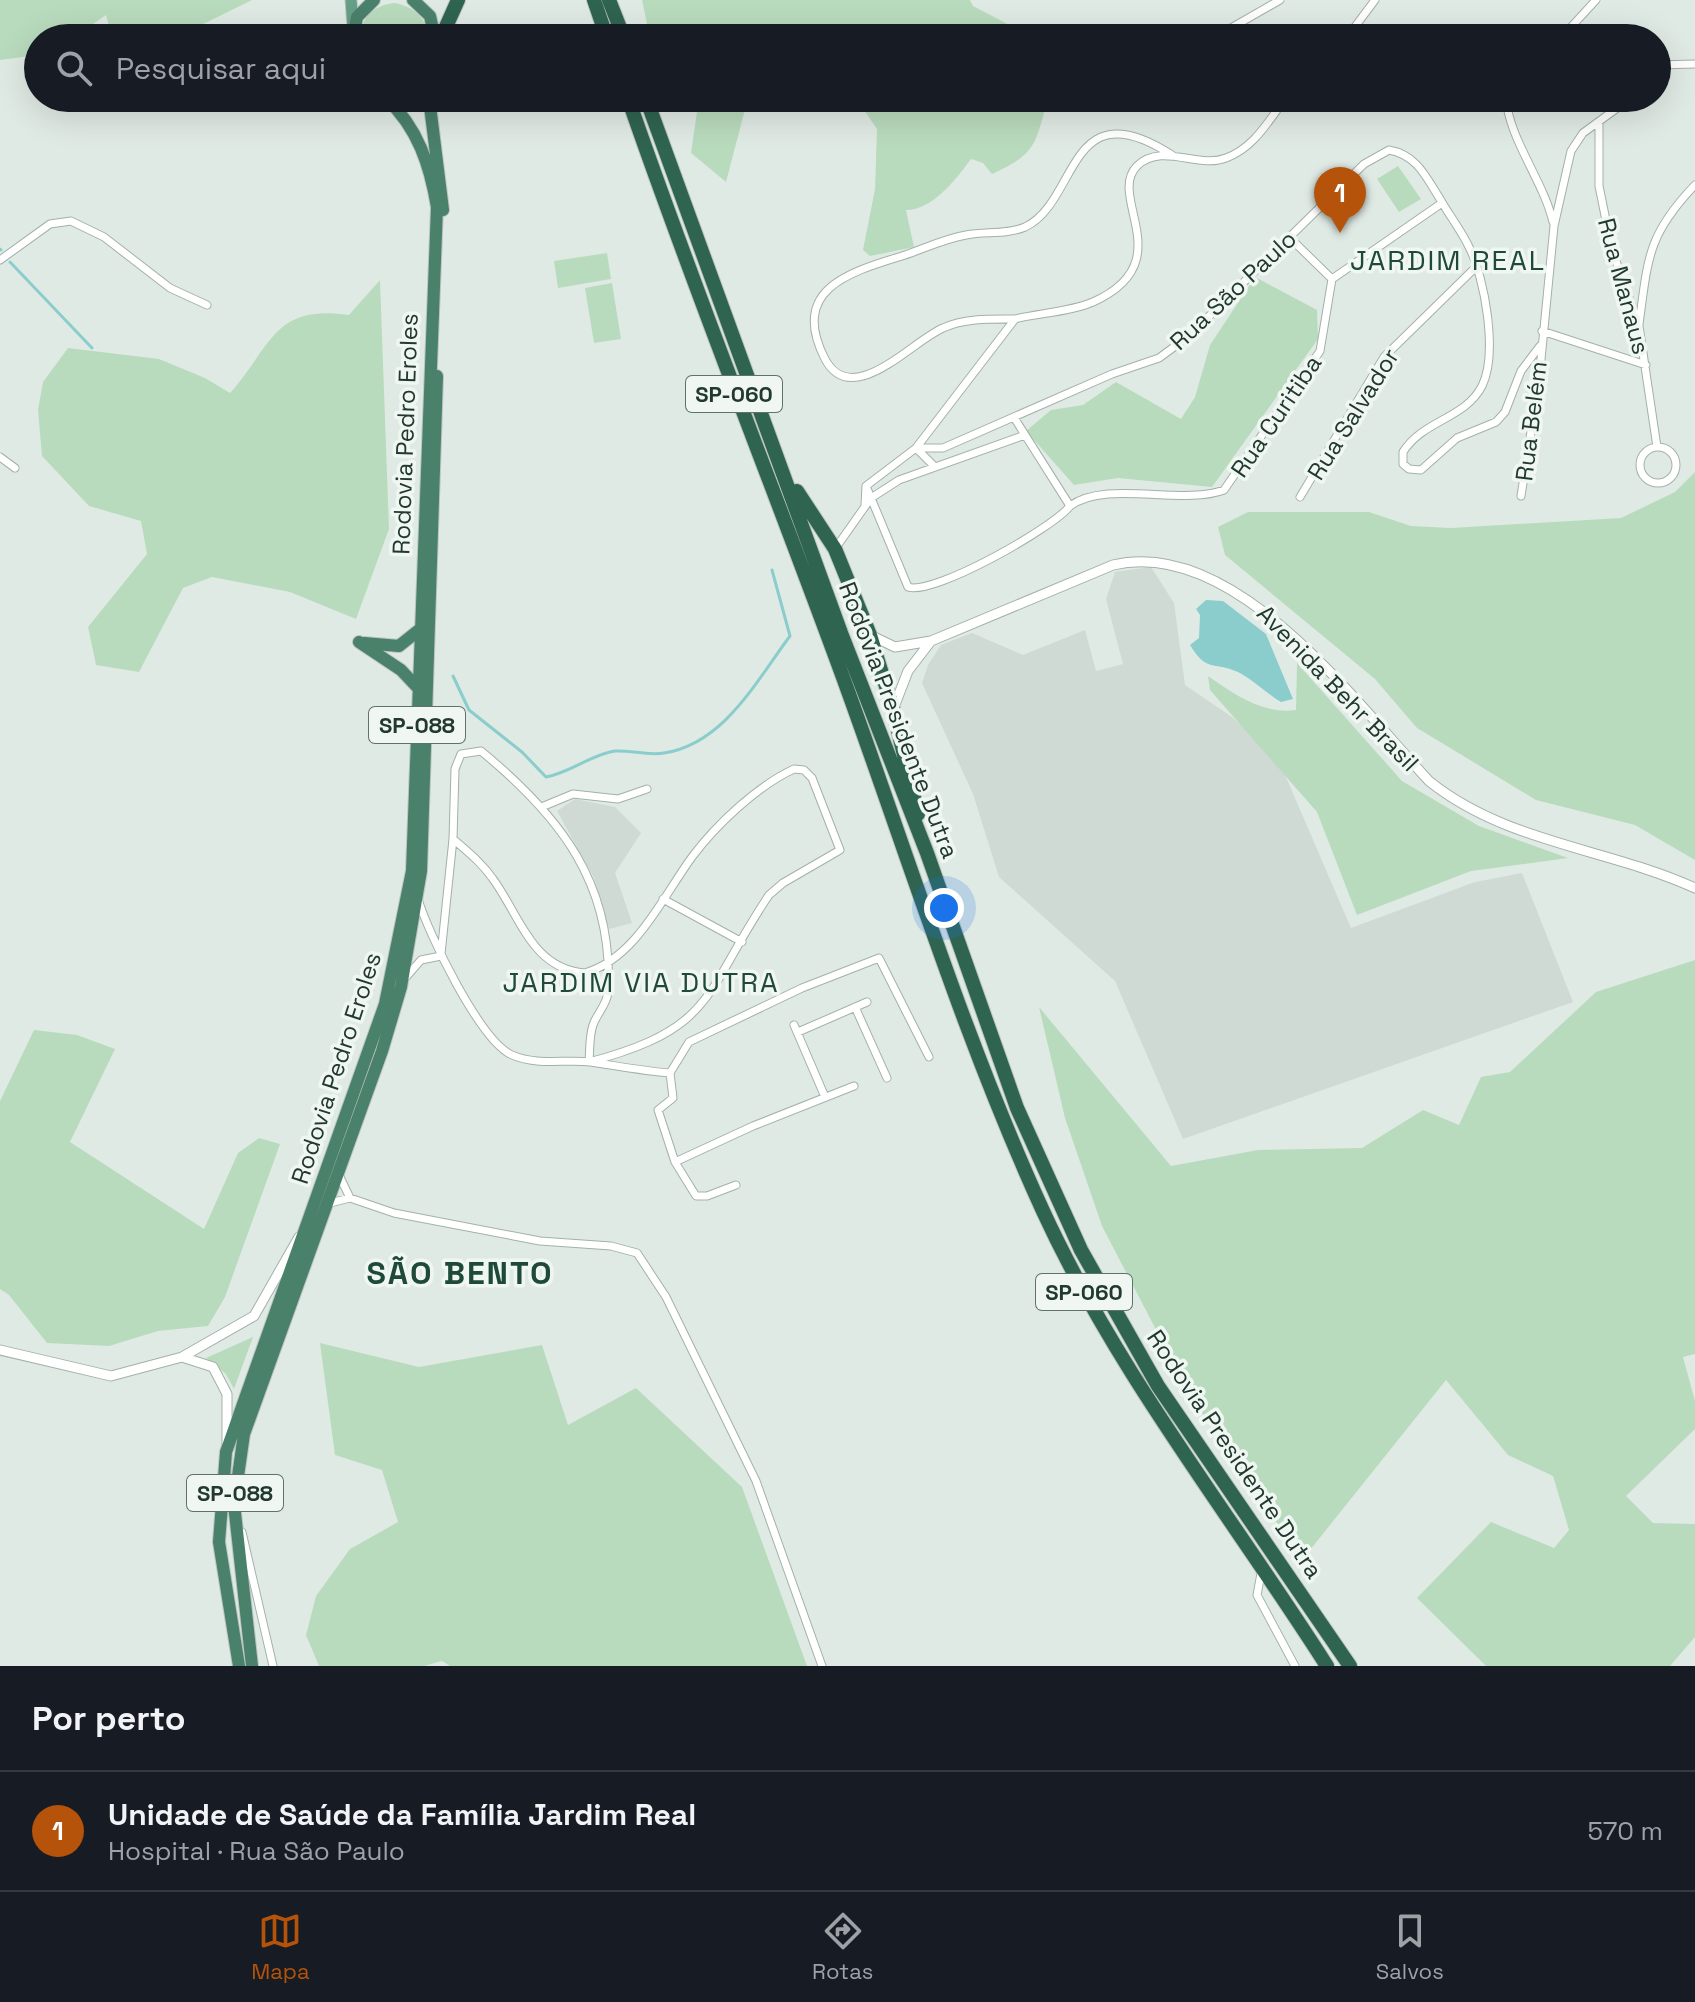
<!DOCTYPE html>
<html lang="pt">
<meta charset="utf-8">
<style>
:root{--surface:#171b24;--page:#242831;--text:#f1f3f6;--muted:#9ea1a6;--line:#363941;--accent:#b45309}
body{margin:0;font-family:"Space Grotesk",sans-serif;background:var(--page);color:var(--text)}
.you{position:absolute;left:944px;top:908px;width:28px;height:28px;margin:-20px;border:6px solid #fff;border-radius:50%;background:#1a73e8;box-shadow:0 0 0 12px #1a73e833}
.badge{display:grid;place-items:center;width:52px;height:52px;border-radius:50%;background:var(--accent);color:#fff;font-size:26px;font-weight:700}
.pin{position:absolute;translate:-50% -66px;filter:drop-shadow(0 2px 4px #0008)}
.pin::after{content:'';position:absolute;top:42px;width:28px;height:24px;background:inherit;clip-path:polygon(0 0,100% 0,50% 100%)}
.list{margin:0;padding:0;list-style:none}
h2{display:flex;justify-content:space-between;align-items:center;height:104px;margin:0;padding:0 32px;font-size:34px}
h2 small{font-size:26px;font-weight:400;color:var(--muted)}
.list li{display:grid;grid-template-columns:52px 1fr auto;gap:24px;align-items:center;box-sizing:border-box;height:120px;padding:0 32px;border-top:2px solid var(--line)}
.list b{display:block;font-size:30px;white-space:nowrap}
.list p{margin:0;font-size:26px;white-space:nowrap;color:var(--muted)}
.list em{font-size:26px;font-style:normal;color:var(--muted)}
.icon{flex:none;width:44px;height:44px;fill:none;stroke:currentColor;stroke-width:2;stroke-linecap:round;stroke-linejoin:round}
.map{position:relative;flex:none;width:1695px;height:1666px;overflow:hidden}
.search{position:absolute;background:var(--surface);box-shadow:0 8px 32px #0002;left:24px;right:24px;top:24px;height:88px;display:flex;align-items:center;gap:20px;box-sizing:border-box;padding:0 28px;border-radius:44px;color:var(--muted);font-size:30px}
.sheet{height:224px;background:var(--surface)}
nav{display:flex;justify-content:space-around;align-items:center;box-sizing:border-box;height:112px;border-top:2px solid var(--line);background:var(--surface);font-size:22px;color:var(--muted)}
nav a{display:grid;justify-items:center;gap:4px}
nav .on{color:var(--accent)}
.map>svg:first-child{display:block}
.built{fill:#cedad3}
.green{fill:#b9dbbd}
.water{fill:#8acdcc}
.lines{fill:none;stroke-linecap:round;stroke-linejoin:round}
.stream{stroke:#8acdcc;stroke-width:3}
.minor-casing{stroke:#a3b1aa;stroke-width:9}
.tertiary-casing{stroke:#a3b1aa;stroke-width:11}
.primary-casing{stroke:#bcc4c1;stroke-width:13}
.trunk-casing{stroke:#bcc4c1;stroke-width:14}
.motorway-casing{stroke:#bcc4c1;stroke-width:16}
.minor{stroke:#fff;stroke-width:7}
.tertiary{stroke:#fff;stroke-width:9}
.primary{stroke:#669e86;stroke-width:11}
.trunk{stroke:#4a816b;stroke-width:12}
.motorway{stroke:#2f6450;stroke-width:14}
.labels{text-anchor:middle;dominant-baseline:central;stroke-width:7;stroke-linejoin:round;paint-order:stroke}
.shield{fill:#f0f7f2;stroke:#5f726a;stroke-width:2}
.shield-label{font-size:22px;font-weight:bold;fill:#21392f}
.street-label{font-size:24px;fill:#21392f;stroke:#f0f7f2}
.quarter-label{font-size:28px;letter-spacing:2px;fill:#1f4a38;stroke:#f0f7f2}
.district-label{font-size:32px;font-weight:bold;letter-spacing:2px;fill:#1f4a38;stroke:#f0f7f2}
</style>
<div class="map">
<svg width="1695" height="1666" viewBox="0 0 1695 1666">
<rect width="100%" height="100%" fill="#e0eae4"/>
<path class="built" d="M1151,567L1174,603L1185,685L1232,717L1279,761L1351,928L1475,882L1522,873L1573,1002L1183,1139L1115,981L999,877L973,794L922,683L928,665L941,645L972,633L1023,655L1085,630L1096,671L1123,664L1106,599L1115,572Z
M575,799L615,807L641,833L615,873L632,923L609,929L594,878L557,811Z"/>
<path class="green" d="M0,0H252L197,27L196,38H112L106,15L73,38H38V55L0,60Z
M642,0H970L973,6L1034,38H650Z
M395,3C414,7 427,18 428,38H360C362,16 374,5 395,3Z
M699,98H748L726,182L691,153Z
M856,98H1048C1035,144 1038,153 992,174L983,163L971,159C956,179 933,210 906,210L914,247L870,256L863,250L875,189L877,129Z
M1398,166L1421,199L1399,212L1377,179Z
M607,253L611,279L558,288L554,261Z
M1255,277L1317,310L1318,339L1212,487L1118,478L1074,485L1026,431L1051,410L1083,405L1116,382L1181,419L1195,397L1210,345Z
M380,280L389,529L356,619L290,592L212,577L183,588L139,672L96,665L88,627L147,554L141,521L89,506L42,456L38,410L43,382L68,348L159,359L205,378L230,393C272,346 273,304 349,315Z
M612,283L621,339L594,343L585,288Z
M1695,472V860L1635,825L1536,800L1417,728L1375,679L1225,555L1218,527L1248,512H1369L1411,526L1451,528L1621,518L1675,492Z
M1297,663L1402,781L1479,826L1568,858L1471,871L1357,915L1317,812L1210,690L1208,676C1234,694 1264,715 1296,710Z
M1695,960V1354L1683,1357L1695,1401V1429L1626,1496L1653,1523L1695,1524V1637L1670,1666H1486L1417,1598L1491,1522L1554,1548L1569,1530L1553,1476L1508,1455L1446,1380L1302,1560L1190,1395L1102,1226L1065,1118L1039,1007L1171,1166L1258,1150L1362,1148L1423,1110L1459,1125L1481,1077L1510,1072L1596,992Z
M34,1030L77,1035L115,1049L70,1142L204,1229L238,1153L259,1138L280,1144L225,1297L208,1326L158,1331L109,1346L47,1343L9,1295L0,1289V1101Z
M253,1337L234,1389L226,1374L206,1358Z
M320,1343L419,1367L542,1345L568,1425L636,1388L742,1487L807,1666H450L442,1661L424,1666H319L306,1635L316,1596L350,1549L398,1522L382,1470L335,1455Z"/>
<path class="water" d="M1206,600L1223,601L1266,634L1293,699L1281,702C1266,693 1252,679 1238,672C1213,661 1207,673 1190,645L1199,638L1200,615L1196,609Z"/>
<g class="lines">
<path class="stream" d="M0,249L1,250
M10,262L92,348
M453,676L469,710L522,752L546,777C570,773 592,754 615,751C631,750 648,756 664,753C724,744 757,680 790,636L772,570"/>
<defs>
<path id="minor" d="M1224,32L1358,38
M1348,36L1375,0
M1204,38L1224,32L1280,0
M1561,38L1596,0
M1657,65L1695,64
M1506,98C1509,139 1543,180 1553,222
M1599,124V186L1612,250L1639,326L1657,447
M1290,238L1332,279
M0,260L50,224L71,221L104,237L170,288L207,305
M1015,319C991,319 965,318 943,328C912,341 852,410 825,359C789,289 850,272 902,256C924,249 943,239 966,235C985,231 1006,235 1025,227C1079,202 1067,87 1172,155
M1639,324C1648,259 1647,235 1695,185
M1542,331L1646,365
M1640 465a18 18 0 1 1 36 0a18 18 0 1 1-36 0Z
M916,448H943L1112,374L1159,358L1189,336L1364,164L1389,150C1417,155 1426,177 1440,199C1449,215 1461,230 1469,247C1485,278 1498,354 1482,386C1465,419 1423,420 1403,452V464L1409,469L1421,470L1457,438L1496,422L1505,412L1521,371L1540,346
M916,448L934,466
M0,457L15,468
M866,486L908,587C933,596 1053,528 1070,506L1015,419
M1521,496L1539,380L1554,226L1571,151L1583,133L1631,98
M1300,497L1384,357L1477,266
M865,505L866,486L916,448L1015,319C1039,313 1070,312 1093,302C1182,262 1106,197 1137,166C1162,142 1198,169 1226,158C1255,147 1268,121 1286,98
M1070,506C1106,479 1182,506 1224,490L1320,351L1332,279L1442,203
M835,549L871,498L899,480L1025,435
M544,806L573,794L618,799L647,789
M453,839C468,852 482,863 493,879C520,916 532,969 585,973C636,958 662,898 692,857C716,825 757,786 794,769L804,770L812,778L840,850L783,883L769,895C703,993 717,1028 589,1062
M418,899C428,933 480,1041 512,1055C537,1066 565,1059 591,1062C618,1066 643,1071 670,1073L689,1042L802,988L879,958L929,1057
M663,899L742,942
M441,954L453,839L455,769L461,754L481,751C560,816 614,884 608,992C607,1005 597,1013 593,1025C589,1037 590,1050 589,1062
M407,976L421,960L441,956
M855,1007L887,1078
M794,1025L825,1097
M798,1032L867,1002
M670,1073L673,1098L658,1110L675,1162L696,1196H707L736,1185
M675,1162L753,1126L854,1086
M339,1175L350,1198
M326,1204L350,1198L394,1213L540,1241L611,1246L637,1253L666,1297L756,1481L822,1666
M242,1532L273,1666
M1262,1568L1257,1595L1295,1666"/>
<path id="tertiary" d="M870,635L895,647L931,641L1113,565C1234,536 1355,702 1429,781C1506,843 1607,848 1695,888
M894,707L908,671L931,641
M0,1350L111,1376L182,1357L254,1316L299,1237
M182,1357L213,1367L227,1394V1443"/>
<path id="primary" d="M351,0L353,27"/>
<path id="trunk" d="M413,0L430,16L435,38
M353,38L357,17L374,0
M429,98L443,210
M359,642L401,670L418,688
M364,643L399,646L419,630
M239,1666L219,1542L226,1452L385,1004L412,871L437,207C430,165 418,128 386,98
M252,1666L234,1504L244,1434L382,1051L401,987L421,871L437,376"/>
<path id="motorway" d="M594,0L607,38
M609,0L624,38
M441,38L458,0
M628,98C697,298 776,493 848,691C911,865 966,1043 1043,1211C1118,1374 1231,1515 1327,1666
M646,98L841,633L927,853L1017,1108L1081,1250L1158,1386L1350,1666
M797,491L835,549L870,635L893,709L918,814"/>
</defs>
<use href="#minor" class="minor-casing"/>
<use href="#tertiary" class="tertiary-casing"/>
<use href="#primary" class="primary-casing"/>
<use href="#trunk" class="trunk-casing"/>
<use href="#motorway" class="motorway-casing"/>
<use href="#minor" class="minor"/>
<use href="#tertiary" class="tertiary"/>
<use href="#primary" class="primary"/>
<use href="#trunk" class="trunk"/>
<use href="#motorway" class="motorway"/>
</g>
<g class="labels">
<g class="shield">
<rect x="686" y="376" width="96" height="36" rx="6"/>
<rect x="369" y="707" width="96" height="36" rx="6"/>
<rect x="1036" y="1274" width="96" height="36" rx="6"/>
<rect x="187" y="1475" width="96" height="36" rx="6"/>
</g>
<g class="shield-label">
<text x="734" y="394">SP-060</text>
<text x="417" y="725">SP-088</text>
<text x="1084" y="1292">SP-060</text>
<text x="235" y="1493">SP-088</text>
</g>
<g class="street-label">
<text transform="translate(1624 286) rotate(75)">Rua Manaus</text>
<text transform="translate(1233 290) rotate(-43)">Rua São Paulo</text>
<text transform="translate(1353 414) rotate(-58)">Rua Salvador</text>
<text transform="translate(1276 416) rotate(-56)">Rua Curitiba</text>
<text transform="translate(1531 421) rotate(-83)">Rua Belém</text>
<text transform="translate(405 434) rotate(-88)">Rodovia Pedro Eroles</text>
<text transform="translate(1338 688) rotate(46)">Avenida Behr Brasil</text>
<text transform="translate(899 720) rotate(69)">Rodovia Presidente Dutra</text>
<text transform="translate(336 1068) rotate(-72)">Rodovia Pedro Eroles</text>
<text transform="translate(1235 1454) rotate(56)">Rodovia Presidente Dutra</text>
</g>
<g class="quarter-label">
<text x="1448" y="260">JARDIM REAL</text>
<text x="641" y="982">JARDIM VIA DUTRA</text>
</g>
<g class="district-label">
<text x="460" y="1273">SÃO BENTO</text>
</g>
</g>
</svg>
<div class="you"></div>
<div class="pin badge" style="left:1340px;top:233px">1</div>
<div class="search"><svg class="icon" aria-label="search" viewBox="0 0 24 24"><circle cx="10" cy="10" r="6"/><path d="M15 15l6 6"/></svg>Pesquisar aqui</div>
</div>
<section class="sheet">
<h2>Por perto<small></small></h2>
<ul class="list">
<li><span class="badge">1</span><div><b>Unidade de Saúde da Família Jardim Real</b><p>Hospital · Rua São Paulo</p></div><em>570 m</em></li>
</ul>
</section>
<nav>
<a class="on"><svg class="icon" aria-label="map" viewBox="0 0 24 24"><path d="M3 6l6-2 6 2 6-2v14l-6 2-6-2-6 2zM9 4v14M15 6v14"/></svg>Mapa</a>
<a><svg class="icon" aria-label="directions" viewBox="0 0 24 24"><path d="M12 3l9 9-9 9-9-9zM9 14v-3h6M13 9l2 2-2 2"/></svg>Rotas</a>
<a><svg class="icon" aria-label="saved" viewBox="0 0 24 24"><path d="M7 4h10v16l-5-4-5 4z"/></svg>Salvos</a>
</nav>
